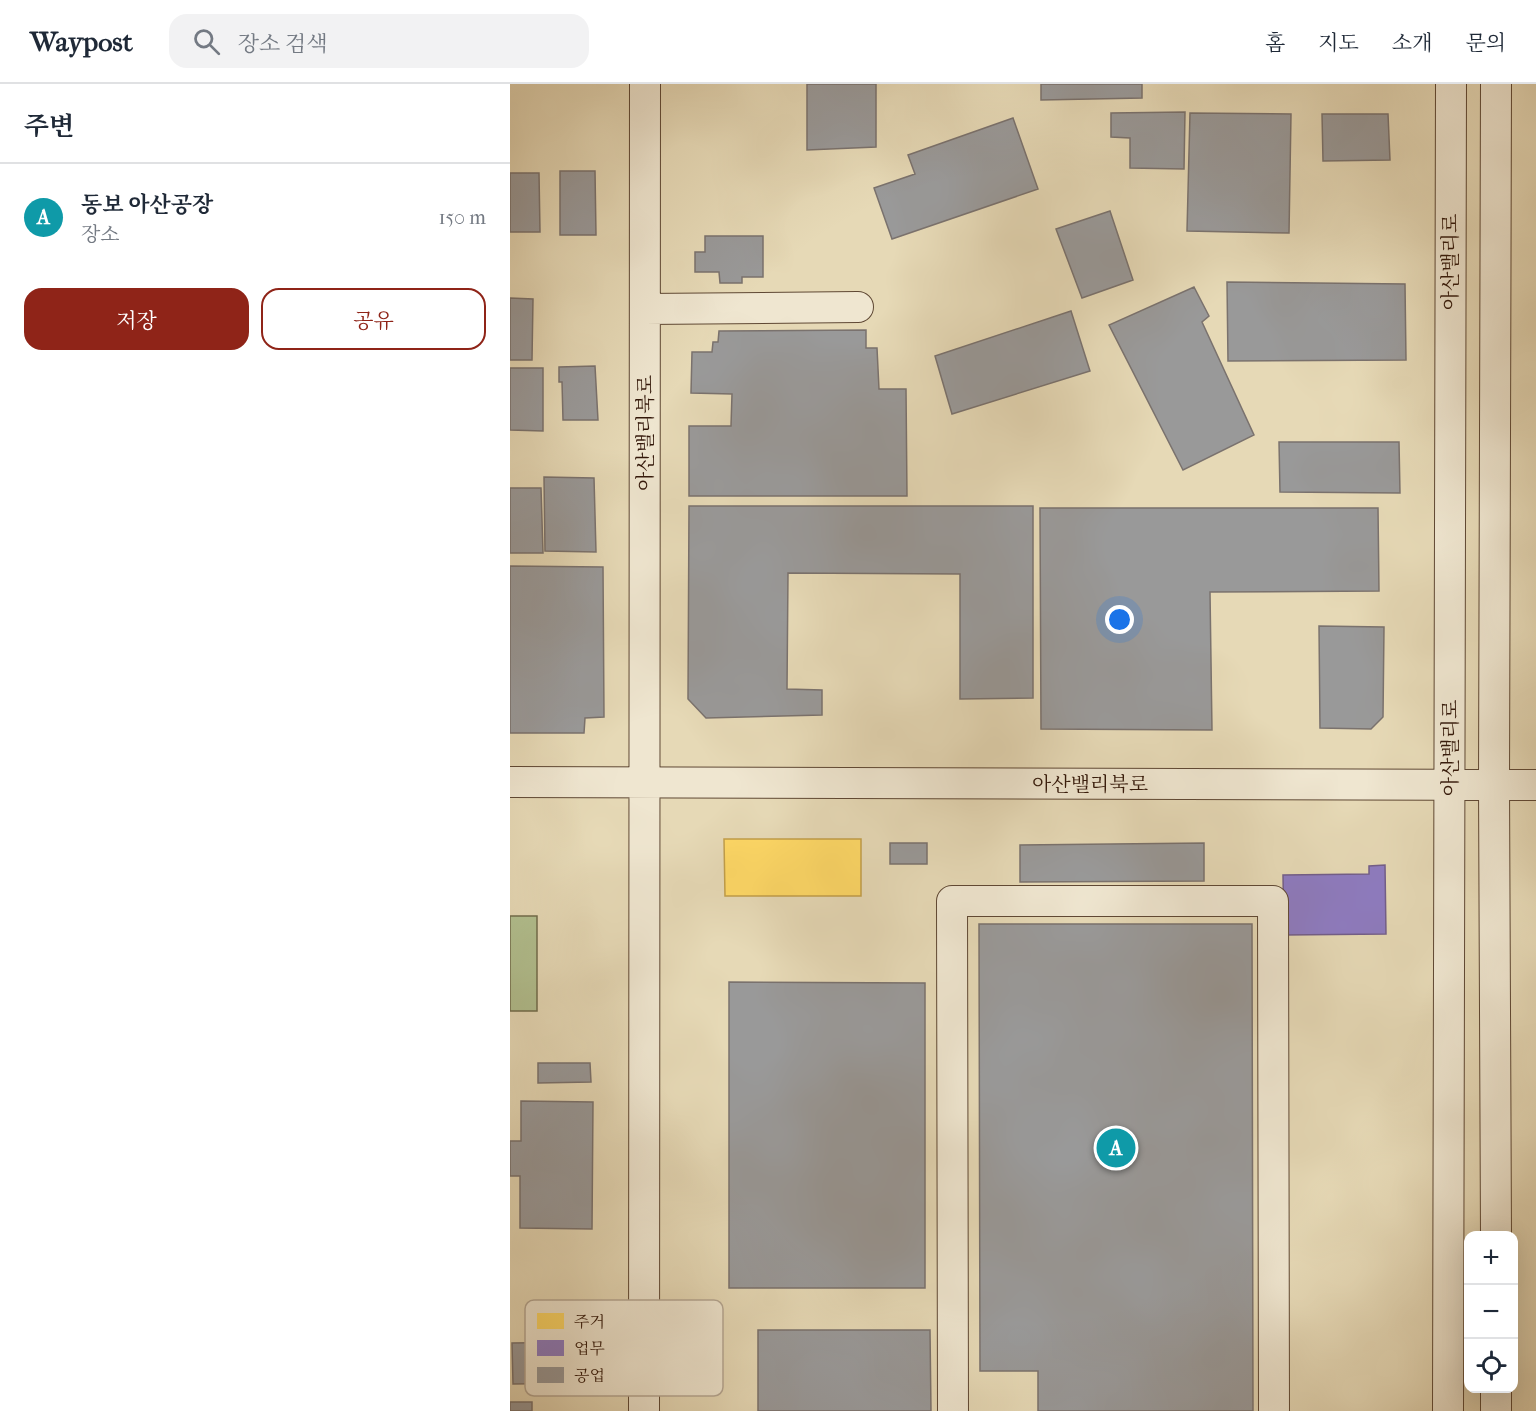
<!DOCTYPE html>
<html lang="ko">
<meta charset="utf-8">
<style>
:root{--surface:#fff;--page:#f2f2f3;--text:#1f2937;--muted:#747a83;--line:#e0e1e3;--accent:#8f2418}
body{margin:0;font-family:"IM FELL French Canon","Noto Serif KR",serif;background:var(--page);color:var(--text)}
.controls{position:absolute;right:18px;bottom:18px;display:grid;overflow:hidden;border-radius:12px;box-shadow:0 6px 24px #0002}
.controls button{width:54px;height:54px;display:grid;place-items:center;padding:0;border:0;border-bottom:2px solid var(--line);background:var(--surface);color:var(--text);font:30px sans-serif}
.you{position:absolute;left:610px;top:536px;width:21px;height:21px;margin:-15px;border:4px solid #fff;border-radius:50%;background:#1a73e8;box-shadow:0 0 0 9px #1a73e833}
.badge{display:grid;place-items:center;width:39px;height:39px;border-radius:50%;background:var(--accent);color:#fff;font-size:20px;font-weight:700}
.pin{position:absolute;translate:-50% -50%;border:3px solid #fff;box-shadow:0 2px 6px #0006}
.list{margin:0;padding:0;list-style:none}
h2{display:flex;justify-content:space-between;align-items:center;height:78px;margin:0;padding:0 24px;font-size:26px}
h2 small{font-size:20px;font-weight:400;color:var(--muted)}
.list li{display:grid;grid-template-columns:39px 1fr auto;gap:18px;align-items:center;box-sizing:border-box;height:108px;padding:0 24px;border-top:2px solid var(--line)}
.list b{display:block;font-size:22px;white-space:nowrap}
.list p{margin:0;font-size:20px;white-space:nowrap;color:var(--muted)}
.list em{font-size:20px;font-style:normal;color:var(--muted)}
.actions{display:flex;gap:12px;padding:18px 24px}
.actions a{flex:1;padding:14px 0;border:2px solid var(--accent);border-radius:18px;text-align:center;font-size:21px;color:var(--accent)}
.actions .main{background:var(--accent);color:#fff}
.icon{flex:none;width:33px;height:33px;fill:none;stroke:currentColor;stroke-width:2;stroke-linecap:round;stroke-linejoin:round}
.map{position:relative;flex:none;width:1026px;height:1327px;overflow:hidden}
header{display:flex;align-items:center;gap:36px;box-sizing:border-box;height:84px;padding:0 30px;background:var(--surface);border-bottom:2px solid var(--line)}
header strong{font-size:28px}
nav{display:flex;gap:33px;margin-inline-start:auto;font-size:21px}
.search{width:420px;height:54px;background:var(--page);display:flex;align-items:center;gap:15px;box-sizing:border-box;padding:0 21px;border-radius:18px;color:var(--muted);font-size:22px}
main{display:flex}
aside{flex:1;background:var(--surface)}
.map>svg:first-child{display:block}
.green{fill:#b2c090;stroke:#726c4c;stroke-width:1.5}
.homes{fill:#ffd966;stroke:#c29f4a;stroke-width:1.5}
.offices{fill:#8e7cc3;stroke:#725e8b;stroke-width:1.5}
.industry{fill:#999;stroke:#7a726e;stroke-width:1.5}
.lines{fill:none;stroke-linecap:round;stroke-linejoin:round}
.minor-casing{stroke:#5f4834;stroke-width:32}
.minor{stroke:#efe6d0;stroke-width:30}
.labels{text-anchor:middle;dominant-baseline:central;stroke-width:6;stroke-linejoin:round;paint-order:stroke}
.street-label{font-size:20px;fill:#321709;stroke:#efe6d0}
.key{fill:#efe6d0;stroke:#b6a894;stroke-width:1.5}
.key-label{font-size:16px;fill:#321709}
</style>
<header>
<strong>Waypost</strong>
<div class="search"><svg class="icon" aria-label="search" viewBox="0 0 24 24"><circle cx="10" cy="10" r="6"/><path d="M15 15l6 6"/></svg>장소 검색</div>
<nav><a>홈</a><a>지도</a><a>소개</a><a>문의</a></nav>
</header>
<main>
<aside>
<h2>주변<small></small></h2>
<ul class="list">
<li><span class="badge" style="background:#0f9aa8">A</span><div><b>동보 아산공장</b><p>장소</p></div><em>150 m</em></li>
</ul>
<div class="actions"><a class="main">저장</a><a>공유</a></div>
</aside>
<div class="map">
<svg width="1026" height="1327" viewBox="0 0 1026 1327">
<rect width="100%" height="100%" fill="#e6d9b6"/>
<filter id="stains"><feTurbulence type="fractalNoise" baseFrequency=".00333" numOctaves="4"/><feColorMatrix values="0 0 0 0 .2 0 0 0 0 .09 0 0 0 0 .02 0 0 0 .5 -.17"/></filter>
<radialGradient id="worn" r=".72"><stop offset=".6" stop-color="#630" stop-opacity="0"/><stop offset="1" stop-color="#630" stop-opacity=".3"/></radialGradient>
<path class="green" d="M0,832H27V927H0Z"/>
<path class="homes" d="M214,755H351V812H215Z"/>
<path class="offices" d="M875,781L876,850L774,851L773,791L859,790V782Z"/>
<path class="industry" d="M297,0H366V63L297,66Z
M531,0H632V14L531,16Z
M675,28L674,85L620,84V54L601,53V29Z
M680,29L781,30L779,149L677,147Z
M812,30H878L880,76L813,77Z
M503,34L528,105L382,155L364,104L405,90L398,71Z
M50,87H85L86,151H50Z
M0,89H29L30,148H0Z
M600,127L623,196L572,214L546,145Z
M195,152H253V193H232V199H210L209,188H185V168H195Z
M717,198L895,200L896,276L718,277Z
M684,203L699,232L692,238L744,351L673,386L599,241Z
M0,214L23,215L22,276H0Z
M561,227L580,287L442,330L425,272Z
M356,246V264H367L369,305H396L397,412H179V342H221L222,310L181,309L182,268H202L203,258H208L209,247Z
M85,282L88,336H53L52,298H49V283Z
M0,284H33V347L0,346Z
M769,358H889L890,409L770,408Z
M34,393L84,394L86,468L35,467Z
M0,404H31L33,469H0Z
M179,422H523V614L450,615V490L278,489L277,605L312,606V631L196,634L178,615Z
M530,424H868L869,507L700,508L702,646L531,645Z
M0,482L93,483L94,633L75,634L74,649H0Z
M809,542L874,543L873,633L861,645L810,644Z
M380,759H417V780H380Z
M694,759V797L510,798V761Z
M469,840H742L743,1327H528V1287H470Z
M219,898L415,899V1204H219Z
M28,979H80L81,998L28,999Z
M11,1017L83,1018L82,1145L10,1144V1092H0V1057H11Z
M248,1246H420L421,1327H248Z
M80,1258V1299L3,1300L2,1259Z
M0,1318H22V1327H0Z"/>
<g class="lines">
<defs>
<path id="minor" d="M135,225L348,223
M0,698L1026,701
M986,1152L984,701L986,0
M986,1304V1327
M134,1327L135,0
M443,1327L442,817H763L764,1327
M938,1327L941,0"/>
</defs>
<use href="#minor" class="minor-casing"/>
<use href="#minor" class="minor"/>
</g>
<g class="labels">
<g class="street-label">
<text transform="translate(940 178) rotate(-90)">아산밸리로</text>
<text transform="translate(135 349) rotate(-90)">아산밸리북로</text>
<text transform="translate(940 664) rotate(-90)">아산밸리로</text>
<text x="580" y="700">아산밸리북로</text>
</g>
</g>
<rect x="15" y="1216" width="198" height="96" rx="9" class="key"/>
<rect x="27" y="1229" width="27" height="16" fill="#ffd966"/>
<rect x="27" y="1256" width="27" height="16" fill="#8e7cc3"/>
<rect x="27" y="1283" width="27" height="16" fill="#999"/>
<g class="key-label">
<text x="64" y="1243">주거</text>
<text x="64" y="1270">업무</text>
<text x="64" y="1297">공업</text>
</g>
<rect width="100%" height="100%" filter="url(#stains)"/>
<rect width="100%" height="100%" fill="url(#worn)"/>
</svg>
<div class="controls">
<button>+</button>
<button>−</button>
<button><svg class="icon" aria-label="locate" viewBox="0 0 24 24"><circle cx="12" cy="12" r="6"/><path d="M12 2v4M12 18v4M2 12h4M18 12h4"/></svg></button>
</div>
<div class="you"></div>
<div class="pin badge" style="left:606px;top:1064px;background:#0f9aa8">A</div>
</div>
</main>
